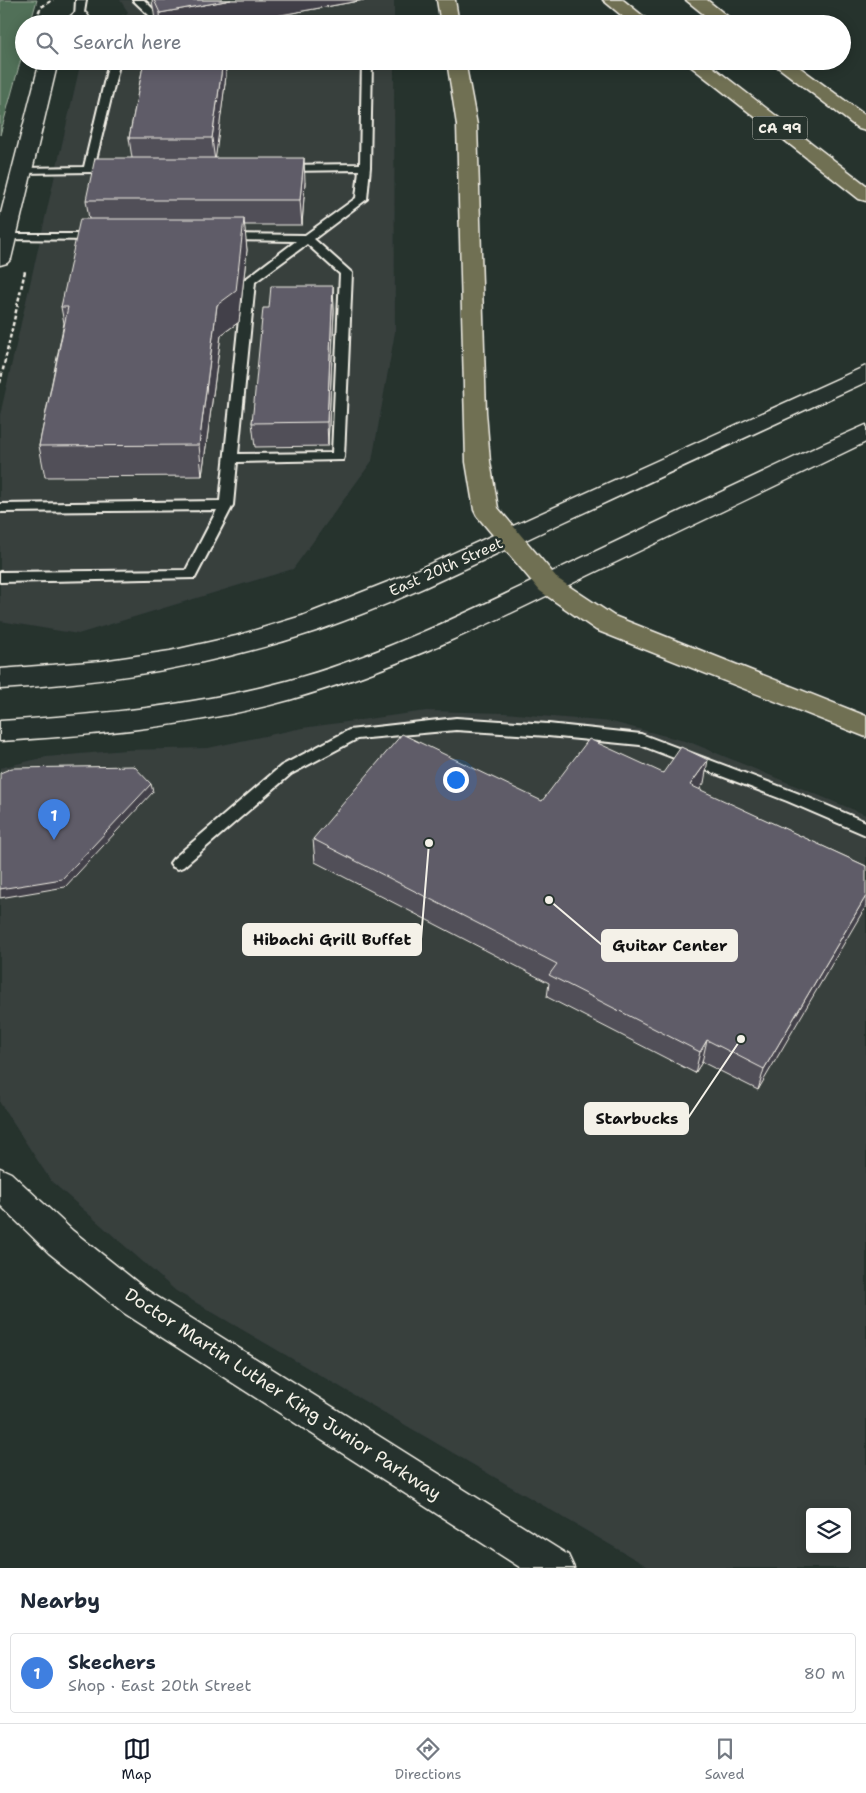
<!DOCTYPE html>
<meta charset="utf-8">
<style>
:root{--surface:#fff;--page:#f2f2f3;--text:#1f2937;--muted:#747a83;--line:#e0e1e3;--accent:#111827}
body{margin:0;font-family:"Shantell Sans",sans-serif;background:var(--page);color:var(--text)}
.controls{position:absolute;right:15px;bottom:15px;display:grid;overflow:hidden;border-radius:5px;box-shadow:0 2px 12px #0003}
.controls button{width:45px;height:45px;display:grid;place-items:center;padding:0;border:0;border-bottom:1px solid var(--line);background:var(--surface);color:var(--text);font:25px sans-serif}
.you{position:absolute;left:455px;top:779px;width:18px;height:18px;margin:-12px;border:4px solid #fff;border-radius:50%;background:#1a73e8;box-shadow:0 0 0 8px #1a73e833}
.badge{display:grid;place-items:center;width:32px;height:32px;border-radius:50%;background:var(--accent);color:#fff;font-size:16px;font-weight:700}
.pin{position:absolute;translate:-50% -41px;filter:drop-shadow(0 1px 2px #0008)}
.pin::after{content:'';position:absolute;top:26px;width:18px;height:15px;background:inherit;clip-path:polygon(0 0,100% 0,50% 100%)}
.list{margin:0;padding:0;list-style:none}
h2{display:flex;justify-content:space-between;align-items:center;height:65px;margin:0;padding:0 20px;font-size:21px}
h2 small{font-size:16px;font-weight:400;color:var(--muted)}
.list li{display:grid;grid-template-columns:32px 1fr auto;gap:15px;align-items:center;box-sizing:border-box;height:80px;margin:0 10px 10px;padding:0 10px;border:1px solid var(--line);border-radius:5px}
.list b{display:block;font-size:19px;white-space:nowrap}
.list p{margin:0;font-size:16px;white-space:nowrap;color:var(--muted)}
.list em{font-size:16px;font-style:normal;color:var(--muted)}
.icon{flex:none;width:28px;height:28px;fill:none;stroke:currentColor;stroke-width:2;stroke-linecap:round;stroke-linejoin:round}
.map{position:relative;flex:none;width:866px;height:1568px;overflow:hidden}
.search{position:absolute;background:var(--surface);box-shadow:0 2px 12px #0003;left:15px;right:15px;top:15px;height:55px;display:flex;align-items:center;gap:12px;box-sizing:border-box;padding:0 18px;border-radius:28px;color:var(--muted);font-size:19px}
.sheet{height:155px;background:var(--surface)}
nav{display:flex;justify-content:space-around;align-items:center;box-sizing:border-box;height:70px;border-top:1px solid var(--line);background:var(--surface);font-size:14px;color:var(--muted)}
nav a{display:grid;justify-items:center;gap:2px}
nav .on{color:var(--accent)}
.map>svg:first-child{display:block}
.built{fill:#373f3e;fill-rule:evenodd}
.green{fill:#517059;stroke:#a2b0a0}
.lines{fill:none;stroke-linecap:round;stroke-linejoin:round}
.lane-casing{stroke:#f4f1e8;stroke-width:4}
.street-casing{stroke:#f4f1e8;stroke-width:3}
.secondary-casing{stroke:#f4f1e8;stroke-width:3}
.highway-casing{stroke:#f4f1e8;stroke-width:3}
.path{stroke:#f4f1e8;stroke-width:2.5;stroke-dasharray:4 2.5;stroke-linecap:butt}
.lane{fill:#26332d;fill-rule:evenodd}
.street{fill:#26332d;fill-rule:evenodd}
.secondary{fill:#26332d;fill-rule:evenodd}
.highway{fill:#706f52;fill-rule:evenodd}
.wall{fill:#514f59;stroke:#f4f1e8}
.shaded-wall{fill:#424048;stroke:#f4f1e8}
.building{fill:#5e5c67;stroke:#f4f1e8}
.labels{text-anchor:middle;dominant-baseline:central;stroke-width:4.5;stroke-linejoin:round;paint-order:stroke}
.shield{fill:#26332d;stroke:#b6b8b0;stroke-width:1}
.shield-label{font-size:14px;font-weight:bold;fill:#f4f1e8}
.street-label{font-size:15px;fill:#f4f1e8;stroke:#26332d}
.near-street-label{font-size:18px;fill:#f4f1e8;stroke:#26332d}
.leader{fill:none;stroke:#f4f1e8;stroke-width:2}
.callout-dot{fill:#f4f1e8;stroke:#26332d;stroke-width:2}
.callout{fill:#f4f1e8;stroke:#f4f1e8;stroke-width:2}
.callout-label{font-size:16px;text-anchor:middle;font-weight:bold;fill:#111}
</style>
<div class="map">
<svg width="866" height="1568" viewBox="0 0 866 1568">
<rect width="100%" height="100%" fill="#26332d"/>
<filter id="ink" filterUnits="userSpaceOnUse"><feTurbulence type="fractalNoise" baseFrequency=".02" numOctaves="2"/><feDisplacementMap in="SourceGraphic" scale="10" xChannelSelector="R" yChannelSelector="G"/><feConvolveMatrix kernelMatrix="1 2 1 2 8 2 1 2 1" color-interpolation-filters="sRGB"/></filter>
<g filter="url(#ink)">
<path class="built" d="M120,0H394V24H121L128,12Z
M81,61H394L395,332L372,461L293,569L78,634L0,621V415Z
M426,711L505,713L612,722L692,743L866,815V1568H650L176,1291L51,1181L0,1103V768L46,757L125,750L208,748L302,728ZM810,1512H847V1549H810Z"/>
<path class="green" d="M0,0H37L30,24H24V48L0,135Z"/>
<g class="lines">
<defs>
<path id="lane" d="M76,0H86L83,19L80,20L75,17Z
M133,0H144L157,13L173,9L178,12L173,15L152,18Z
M128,61L119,65L93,172L18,173L17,171L22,168L84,167L109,62Z
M362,61H372L370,167L367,199L314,239L352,273L344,457L343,460L237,462L233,505L195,578L0,582V572L186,570L217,510L0,512V504L220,501L243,281L296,241L227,240L221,237L227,234L305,235L356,198L359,170L285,171L280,168L285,165L360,164ZM307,244L340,274L332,453L238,454L255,282Z
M5,234H96L102,237L96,240L1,239V235Z
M456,718L548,724L641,734L797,793L866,822V835L787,801L640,745L548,736L456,730L357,739L291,774L183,867L178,869L173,867L170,863L173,859L281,766L349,730Z"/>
<path id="street" d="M80,12L86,13L89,17L83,24H62L74,13Z
M40,61H58L11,259L7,263L0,265V217Z
M0,1168L11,1173L73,1231L148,1291L568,1555L574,1568H521L124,1313L49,1253L0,1205Z"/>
<path id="secondary" d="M866,366V382C767,427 669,473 570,519C488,557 406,600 319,630C216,665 109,683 0,689V669L102,661L170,651L236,636L302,616L403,576Z
M866,425V442C774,486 682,531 589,575C492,623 394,670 289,700C195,726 97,735 0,741V721C97,715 193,706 287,681C379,656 466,613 552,572C642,529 732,487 823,444Z"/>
<path id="highway" d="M437,0H455L459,24H441Z
M603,0H623L653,24H632Z
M686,0H707L737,24H716Z
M447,61H465L477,125L486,412L490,462L498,508L558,579L614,616L866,716V737L596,630L540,591L477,516L474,510L466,462L457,125Z
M684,61H705L866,185V201L859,199Z
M770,61H791L866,116V131L859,129Z"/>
</defs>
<use href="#lane" class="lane-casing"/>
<use href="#street" class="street-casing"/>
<use href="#secondary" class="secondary-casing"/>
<use href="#highway" class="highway-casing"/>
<path class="path" d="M33,24L41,7L53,0
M120,24L124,16
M0,383L25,271"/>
<use href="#lane" class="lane"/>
<use href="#street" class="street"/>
<use href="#secondary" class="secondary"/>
<use href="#highway" class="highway"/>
</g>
<path class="wall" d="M152,0H364L231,24H157L155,20Z
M144,61H225L226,76L215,158L305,182L302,225H244L247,250L239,322L221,335L202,476L45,477L39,446L64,323L61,307L89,219L86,200L132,158L129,138Z
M333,286L334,311L328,446L255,447L252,423L269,308Z
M663,773L704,783L699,790L866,866L758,1090L702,1062L695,1073L547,997L549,983L315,862L313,839L542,801Z"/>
<path class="shaded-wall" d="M231,0H364L231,24H161L160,13Z
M223,61H225L226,76L215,162L212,138Z
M304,158L305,182L302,225L300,200Z
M244,219L247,250L239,322L221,335L202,476L199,445L217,305Z
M333,286L334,311L328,446L327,422Z
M708,760L704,783L686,809L690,785Z
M151,784L153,792L65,887L0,898V889Z
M866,896V906L758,1090L764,1069Z
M707,1040L702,1062L695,1073L700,1052Z"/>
<path class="building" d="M154,0H231L160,13Z
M144,61H223L212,138H129Z
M95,158H304L300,200H86Z
M80,219H244L236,291L217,305L199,445L39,446L68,307H61Z
M271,286H333L327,422L252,423L263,308H269Z
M402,734L542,801L589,739L663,773L681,747L708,760L690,785L866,866V896L764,1069L707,1040L700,1052L549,975L557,964L313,839Z
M134,766L151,784L62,879L0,889V773L12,768Z"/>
</g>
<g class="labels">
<rect class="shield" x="752.5" y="116.5" width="55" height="23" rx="4"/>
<g class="shield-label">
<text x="780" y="128">CA 99</text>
</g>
<g class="street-label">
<text transform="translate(446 567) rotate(-24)">East 20th Street</text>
</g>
<g class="near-street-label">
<text transform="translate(283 1394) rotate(33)">Doctor Martin Luther King Junior Parkway</text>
</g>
</g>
<path class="leader" d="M429 843L421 939M549 900L602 945M741 1039L688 1118"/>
<g class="callout-dot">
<circle cx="429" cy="843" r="5"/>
<circle cx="549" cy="900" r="5"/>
<circle cx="741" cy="1039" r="5"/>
</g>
<g class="callout">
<rect x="243" y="924" width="178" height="31" rx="5"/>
<rect x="602" y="930" width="135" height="31" rx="5"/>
<rect x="585" y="1103" width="103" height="31" rx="5"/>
</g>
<g class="callout-label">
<text x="332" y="945">Hibachi Grill Buffet</text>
<text x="670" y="951">Guitar Center</text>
<text x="637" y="1124">Starbucks</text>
</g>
</svg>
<div class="controls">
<button><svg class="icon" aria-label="layers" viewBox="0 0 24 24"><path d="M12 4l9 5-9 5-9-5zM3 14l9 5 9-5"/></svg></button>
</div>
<div class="you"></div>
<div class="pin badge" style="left:54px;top:840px;background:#3f7fe0">1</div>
<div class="search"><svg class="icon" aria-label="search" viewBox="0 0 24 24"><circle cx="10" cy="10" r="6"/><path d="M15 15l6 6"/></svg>Search here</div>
</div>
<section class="sheet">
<h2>Nearby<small></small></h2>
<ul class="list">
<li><span class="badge" style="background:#3f7fe0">1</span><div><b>Skechers</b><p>Shop · East 20th Street</p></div><em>80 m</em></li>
</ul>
</section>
<nav>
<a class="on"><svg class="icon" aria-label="map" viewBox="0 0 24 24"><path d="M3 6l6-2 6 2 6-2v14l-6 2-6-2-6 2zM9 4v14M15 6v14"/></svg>Map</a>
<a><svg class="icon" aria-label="directions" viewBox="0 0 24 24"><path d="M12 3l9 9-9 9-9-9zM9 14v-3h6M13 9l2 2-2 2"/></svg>Directions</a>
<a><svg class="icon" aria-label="saved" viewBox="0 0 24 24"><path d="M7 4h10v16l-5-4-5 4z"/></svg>Saved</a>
</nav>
